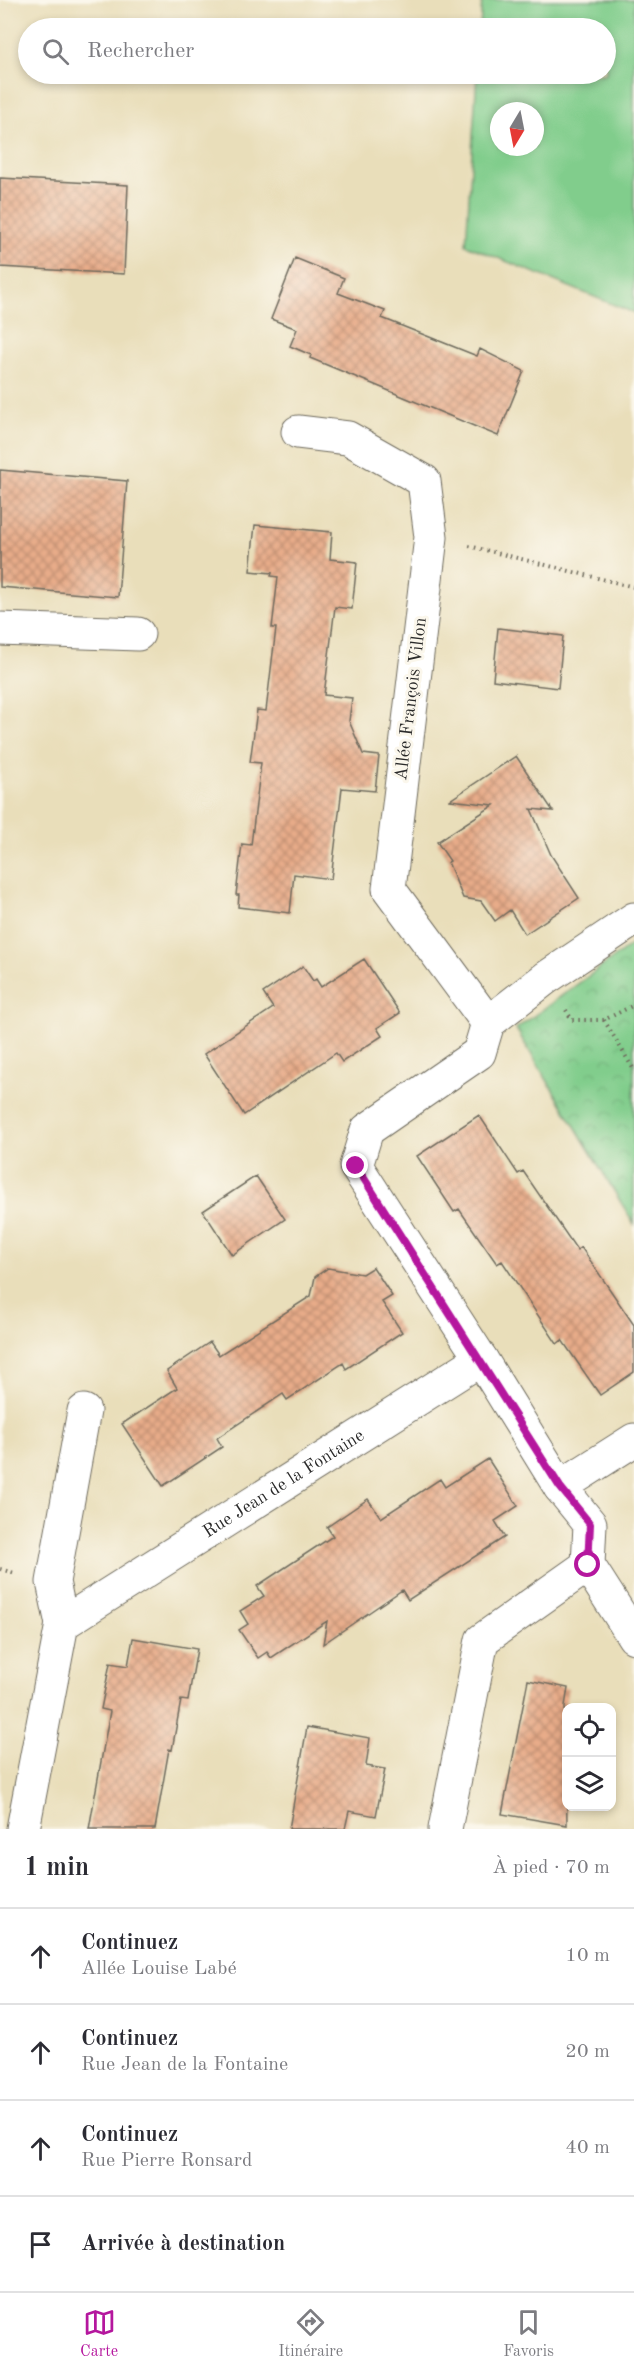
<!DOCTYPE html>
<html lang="fr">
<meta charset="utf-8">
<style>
:root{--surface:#fff;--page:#f7f7f7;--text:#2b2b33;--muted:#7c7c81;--line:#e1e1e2;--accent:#b5179e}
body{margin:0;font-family:"Old Standard TT",serif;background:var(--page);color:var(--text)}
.controls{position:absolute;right:18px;bottom:18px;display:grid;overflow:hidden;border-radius:12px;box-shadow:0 3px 9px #0003}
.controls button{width:54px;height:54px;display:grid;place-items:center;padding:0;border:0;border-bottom:2px solid var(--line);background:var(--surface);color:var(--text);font:30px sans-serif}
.compass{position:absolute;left:490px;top:102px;width:54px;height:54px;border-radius:50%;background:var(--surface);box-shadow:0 3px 9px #0003;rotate:190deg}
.stop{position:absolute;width:18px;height:18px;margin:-14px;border:4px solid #b5179e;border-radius:50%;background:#fff}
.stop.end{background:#b5179e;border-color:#fff;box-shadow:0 2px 6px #0008}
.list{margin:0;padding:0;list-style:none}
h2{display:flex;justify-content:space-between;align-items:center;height:78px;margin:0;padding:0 24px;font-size:26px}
h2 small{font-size:20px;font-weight:400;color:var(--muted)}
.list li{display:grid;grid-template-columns:39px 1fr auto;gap:18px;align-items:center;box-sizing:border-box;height:96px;padding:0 24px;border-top:2px solid var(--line)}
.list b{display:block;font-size:22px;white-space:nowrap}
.list p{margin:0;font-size:20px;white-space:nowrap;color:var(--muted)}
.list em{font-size:20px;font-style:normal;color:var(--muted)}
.icon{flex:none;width:33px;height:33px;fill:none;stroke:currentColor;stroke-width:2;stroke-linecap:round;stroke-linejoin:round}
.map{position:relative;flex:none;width:634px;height:1829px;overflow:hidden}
.search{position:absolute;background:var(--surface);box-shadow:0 3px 9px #0003;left:18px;right:18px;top:18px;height:66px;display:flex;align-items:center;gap:15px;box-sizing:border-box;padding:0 21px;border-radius:33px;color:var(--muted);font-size:22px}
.sheet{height:462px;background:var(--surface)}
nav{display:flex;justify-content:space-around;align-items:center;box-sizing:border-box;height:84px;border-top:2px solid var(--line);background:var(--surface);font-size:16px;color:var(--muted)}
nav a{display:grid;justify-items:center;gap:3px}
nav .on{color:var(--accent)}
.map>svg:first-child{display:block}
.grass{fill:#81cd8c;stroke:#567c5c;stroke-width:1.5;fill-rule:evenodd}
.park{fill:url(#park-crowns);stroke:#567c5c;stroke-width:1.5}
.building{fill:url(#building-cross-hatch)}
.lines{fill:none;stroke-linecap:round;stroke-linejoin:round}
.minor-casing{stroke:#6e6a5d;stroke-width:35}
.path{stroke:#6e6a5d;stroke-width:4;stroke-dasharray:1.5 4.5;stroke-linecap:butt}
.minor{stroke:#fff;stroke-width:33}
.route{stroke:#b5179e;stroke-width:8}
.labels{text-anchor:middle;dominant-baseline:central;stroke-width:6;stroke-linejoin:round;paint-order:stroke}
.street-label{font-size:18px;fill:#2b2b2b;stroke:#fbf7ec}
</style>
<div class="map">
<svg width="634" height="1829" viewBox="0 0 634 1829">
<defs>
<pattern id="park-crowns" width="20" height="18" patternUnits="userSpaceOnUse" patternTransform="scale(1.5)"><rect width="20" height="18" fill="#81cd8c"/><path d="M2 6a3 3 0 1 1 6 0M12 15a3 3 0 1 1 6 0" fill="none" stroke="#70b079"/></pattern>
<pattern id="building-cross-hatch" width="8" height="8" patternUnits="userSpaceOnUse" patternTransform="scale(1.5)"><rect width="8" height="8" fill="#e8ac89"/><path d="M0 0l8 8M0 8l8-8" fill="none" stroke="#bc8c70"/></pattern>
</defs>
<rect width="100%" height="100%" fill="#fbf7ec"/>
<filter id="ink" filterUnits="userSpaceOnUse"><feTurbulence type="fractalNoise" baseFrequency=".0167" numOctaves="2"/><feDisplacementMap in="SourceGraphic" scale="12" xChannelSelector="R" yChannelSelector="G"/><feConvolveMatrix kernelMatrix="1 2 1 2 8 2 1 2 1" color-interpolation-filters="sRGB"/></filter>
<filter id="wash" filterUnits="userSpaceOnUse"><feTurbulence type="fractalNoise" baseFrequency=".008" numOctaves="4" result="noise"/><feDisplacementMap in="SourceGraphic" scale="24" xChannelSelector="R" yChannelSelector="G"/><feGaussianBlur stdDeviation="1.35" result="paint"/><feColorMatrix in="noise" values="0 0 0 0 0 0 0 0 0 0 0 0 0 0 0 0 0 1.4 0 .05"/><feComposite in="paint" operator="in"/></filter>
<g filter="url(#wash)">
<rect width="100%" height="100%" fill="#e9deba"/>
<path class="grass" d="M482,0H634V313L466,245L477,74H606V28H480ZM499,111H535V147H499Z"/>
<path class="park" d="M634,943V1224L516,1029Z"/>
<g id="blocks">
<path class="building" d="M0,178L128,185L124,274L0,267Z
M295,258L344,278L338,293L385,311L382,318L477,356L480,349L524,371L498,436L310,358L311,355L290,346L297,329L271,319Z
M0,470L127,481L118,597L0,587Z
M255,525L332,532L330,559L357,562L352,609L335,607L324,695L352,698L349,721L363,754L379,756L375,791L342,788L331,879L294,874L290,913L238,907L239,895H236L242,844L251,845L261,763L250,762L257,710L266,711L276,628H272L278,577L271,576L272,573L250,571Z
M498,628L563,636L558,688L493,680Z
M516,756L553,811L531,809L551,855L579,898L525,934L510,910L495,921L481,901L463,898L448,862L450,861L437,842L494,805L450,800Z
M364,959L400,1013L377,1028L382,1036L342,1062L336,1053L244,1115L204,1054L273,1008L263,993L303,966L313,981L316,979L321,987Z
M479,1115L518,1174L523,1171L577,1250L581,1247L634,1325V1372L600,1395L562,1340L557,1344L502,1261L497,1264L459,1209L454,1212L417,1156Z
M256,1176L285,1219L232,1255L203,1211Z
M373,1267L392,1296L382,1302L402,1332L346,1369L343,1363L287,1400L283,1394L217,1438L222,1447L163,1486L122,1424L177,1388L167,1371L210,1342L219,1355L311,1296L315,1277L328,1268L362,1274Z
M488,1459L518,1506L495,1521L505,1537L408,1600L402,1590L323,1644L327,1621L271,1658L267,1652L258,1658L239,1630L248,1624L240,1611L264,1596L257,1586L333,1536L327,1527L368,1499L381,1518L440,1479L445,1487Z
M133,1638L197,1649L188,1701L181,1700L172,1750L169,1749L155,1829H89L110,1711L101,1709L110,1663L128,1666Z
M528,1680L568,1688L565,1706L567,1825L502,1814Z
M307,1727L370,1738L366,1766L385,1769L376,1816L349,1811L345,1829H289Z"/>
</g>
</g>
<g filter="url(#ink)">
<use href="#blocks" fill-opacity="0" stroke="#6e6a5d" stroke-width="1.5"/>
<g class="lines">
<defs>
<g id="minor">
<path d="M298,432L348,438L424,481L431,537L389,889L488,1023"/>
<path d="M0,629L138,634"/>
<path d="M481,1359L356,1166L367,1130L479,1053L488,1023L546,978L634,919"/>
<path d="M560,1487L590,1524L588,1565L634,1637"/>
<path d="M62,1624L53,1582L84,1411"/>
<path id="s1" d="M23,1829L62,1624L481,1359L560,1487L634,1440"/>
<path d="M445,1829L482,1640L588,1565"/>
</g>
</defs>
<use href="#minor" class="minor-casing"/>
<path class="path" d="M469,546L634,587
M566,1010L572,1020H604L634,1005
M604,1020L634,1070
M0,1569L14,1573"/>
<use href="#minor" class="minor"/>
</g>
</g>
<g class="lines" filter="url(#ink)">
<path class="route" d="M356,1166L560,1487L590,1524L588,1565"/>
</g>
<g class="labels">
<g class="street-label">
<text transform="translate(411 699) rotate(-83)">Allée François Villon</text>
<text stroke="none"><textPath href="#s1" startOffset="471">Rue Jean de la Fontaine</textPath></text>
</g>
</g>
</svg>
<div class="controls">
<button><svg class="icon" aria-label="locate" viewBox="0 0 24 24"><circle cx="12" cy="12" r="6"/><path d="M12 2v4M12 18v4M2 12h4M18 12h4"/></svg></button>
<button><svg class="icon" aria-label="layers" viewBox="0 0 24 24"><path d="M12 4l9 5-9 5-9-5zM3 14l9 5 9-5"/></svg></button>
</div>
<svg class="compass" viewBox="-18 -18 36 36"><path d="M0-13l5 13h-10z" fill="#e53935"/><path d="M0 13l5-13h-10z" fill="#7c7c81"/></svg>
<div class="stop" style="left:588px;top:1565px"></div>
<div class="stop end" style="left:356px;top:1166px"></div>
<div class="search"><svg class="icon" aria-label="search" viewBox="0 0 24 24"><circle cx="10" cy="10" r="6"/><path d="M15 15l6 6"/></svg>Rechercher</div>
</div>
<section class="sheet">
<h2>1 min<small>À pied · 70 m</small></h2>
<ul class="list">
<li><svg class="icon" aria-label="ahead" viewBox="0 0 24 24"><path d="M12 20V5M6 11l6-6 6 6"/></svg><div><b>Continuez</b><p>Allée Louise Labé</p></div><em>10 m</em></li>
<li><svg class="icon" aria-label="ahead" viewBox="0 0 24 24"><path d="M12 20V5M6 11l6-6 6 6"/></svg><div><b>Continuez</b><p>Rue Jean de la Fontaine</p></div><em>20 m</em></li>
<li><svg class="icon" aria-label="ahead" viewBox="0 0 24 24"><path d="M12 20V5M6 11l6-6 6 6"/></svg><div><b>Continuez</b><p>Rue Pierre Ronsard</p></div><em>40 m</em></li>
<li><svg class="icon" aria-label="arrive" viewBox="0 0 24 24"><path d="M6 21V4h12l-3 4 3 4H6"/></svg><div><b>Arrivée à destination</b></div></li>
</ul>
</section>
<nav>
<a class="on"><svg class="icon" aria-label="map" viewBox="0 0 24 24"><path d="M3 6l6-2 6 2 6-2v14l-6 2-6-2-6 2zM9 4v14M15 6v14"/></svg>Carte</a>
<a><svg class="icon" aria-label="directions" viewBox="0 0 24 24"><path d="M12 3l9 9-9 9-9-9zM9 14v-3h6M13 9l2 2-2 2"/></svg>Itinéraire</a>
<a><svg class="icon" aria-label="saved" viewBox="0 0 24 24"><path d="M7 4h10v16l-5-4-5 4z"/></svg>Favoris</a>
</nav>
